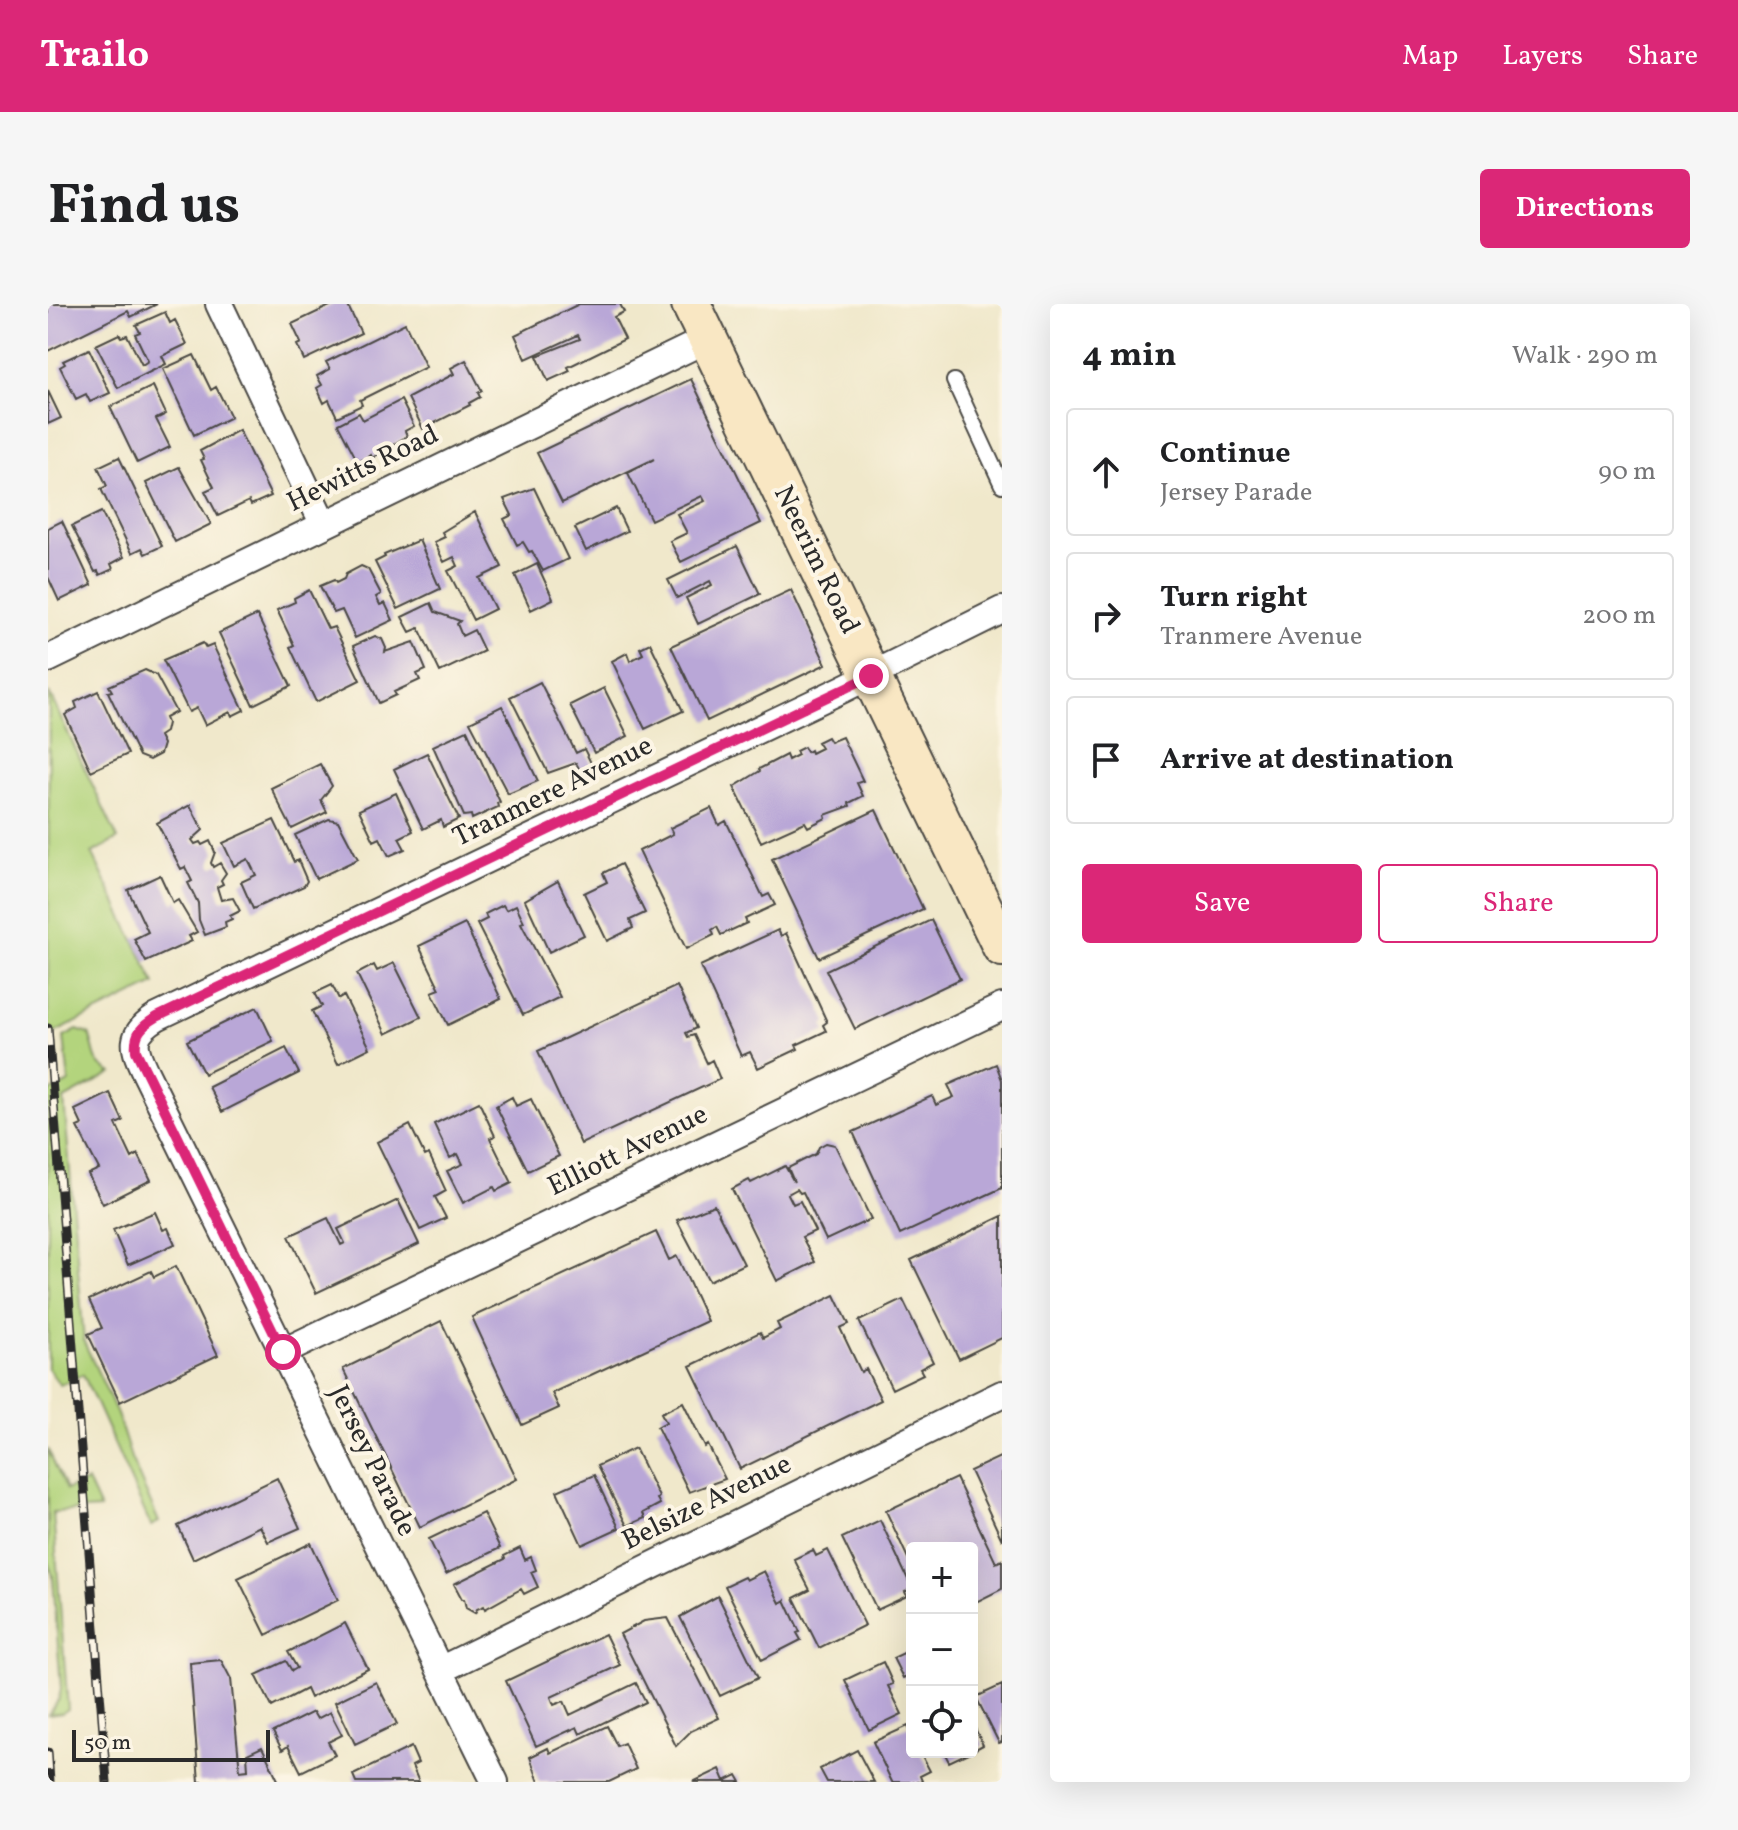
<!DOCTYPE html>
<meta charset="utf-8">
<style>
:root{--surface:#fff;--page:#f6f6f6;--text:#202124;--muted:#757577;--line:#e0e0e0;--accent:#db2777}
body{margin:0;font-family:Vollkorn,serif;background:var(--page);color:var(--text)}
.controls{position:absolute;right:24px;bottom:24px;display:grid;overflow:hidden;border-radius:8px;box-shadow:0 8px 32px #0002}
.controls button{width:72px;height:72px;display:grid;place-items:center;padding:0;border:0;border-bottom:2px solid var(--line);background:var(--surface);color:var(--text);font:40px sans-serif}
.scale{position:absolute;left:24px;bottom:20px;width:198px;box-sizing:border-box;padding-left:8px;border:4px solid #2b2b2b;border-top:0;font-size:22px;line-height:28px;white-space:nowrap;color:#2b2b2b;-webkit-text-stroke:6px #fcf5e5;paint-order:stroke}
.stop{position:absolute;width:24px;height:24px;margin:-18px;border:6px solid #db2777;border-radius:50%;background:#fff}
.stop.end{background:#db2777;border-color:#fff;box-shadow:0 2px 8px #0008}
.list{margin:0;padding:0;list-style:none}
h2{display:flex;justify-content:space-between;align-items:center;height:104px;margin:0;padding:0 32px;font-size:34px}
h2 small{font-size:26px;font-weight:400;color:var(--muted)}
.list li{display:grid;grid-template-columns:52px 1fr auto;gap:24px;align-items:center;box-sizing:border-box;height:128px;margin:0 16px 16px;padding:0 16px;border:2px solid var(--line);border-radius:8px}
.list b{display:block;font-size:30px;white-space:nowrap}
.list p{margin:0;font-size:26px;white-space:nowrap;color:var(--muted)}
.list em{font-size:26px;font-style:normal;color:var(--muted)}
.actions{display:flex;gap:16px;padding:24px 32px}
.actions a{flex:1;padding:18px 0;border:2px solid var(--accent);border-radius:8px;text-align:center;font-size:28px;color:var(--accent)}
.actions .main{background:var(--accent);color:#fff}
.icon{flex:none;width:44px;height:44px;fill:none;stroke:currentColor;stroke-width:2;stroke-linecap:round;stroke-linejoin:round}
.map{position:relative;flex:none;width:954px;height:1478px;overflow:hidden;border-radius:8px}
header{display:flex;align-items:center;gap:48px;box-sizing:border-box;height:112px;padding:0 40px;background:var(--accent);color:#fff}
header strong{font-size:38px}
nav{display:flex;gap:44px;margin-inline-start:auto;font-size:28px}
.intro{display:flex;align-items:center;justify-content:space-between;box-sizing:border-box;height:192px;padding:0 48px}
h1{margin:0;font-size:56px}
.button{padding:20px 36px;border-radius:8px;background:var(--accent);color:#fff;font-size:28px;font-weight:700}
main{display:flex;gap:48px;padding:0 48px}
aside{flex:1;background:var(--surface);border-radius:8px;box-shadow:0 8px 32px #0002}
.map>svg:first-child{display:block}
.green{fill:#b3d47d;stroke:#6f8054;stroke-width:2}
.building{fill:#b9a7d7}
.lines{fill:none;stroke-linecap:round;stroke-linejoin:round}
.lane-casing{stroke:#494743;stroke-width:18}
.street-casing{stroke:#494743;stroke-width:30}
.secondary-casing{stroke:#494743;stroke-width:42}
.lane{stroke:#fff;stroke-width:14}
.street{stroke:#fff;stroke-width:26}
.secondary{stroke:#f9e7c3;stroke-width:38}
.rail-casing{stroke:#2b2b2b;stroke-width:9}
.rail{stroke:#fcf5e5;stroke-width:6;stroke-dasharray:18;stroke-linecap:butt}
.route{stroke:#db2777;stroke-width:10}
.labels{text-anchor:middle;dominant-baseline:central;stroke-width:8;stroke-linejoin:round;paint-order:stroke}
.street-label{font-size:28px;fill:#2b2b2b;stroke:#fcf5e5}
</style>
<header>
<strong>Trailo</strong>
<nav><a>Map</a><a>Layers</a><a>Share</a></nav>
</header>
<div class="intro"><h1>Find us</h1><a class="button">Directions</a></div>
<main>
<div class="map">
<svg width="954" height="1478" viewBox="0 0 954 1478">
<rect width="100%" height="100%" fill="#fcf5e5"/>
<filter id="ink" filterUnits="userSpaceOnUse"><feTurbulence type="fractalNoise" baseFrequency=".0125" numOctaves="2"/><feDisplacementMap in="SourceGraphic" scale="16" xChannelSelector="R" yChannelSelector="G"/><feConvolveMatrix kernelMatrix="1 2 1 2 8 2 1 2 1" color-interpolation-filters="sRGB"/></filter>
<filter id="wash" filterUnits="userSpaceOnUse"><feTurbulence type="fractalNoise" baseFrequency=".006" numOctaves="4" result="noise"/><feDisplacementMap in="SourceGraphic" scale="32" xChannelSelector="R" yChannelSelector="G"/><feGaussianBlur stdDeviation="1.8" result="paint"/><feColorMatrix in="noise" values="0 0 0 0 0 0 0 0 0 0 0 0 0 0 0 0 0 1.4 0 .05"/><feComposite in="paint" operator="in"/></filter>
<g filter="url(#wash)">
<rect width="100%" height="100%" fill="#f0e8cb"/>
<path class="green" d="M1,389L70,535L44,549L107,680L0,732Z
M29,726L41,730C49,749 42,757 64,769L16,795L36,1038L68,1107L83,1154L111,1218L103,1222L35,1070L12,1081L0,1065V789L21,778L16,733Z
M0,1145L18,1186L39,1177L52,1205L5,1208L20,1405L14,1409L1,1411L11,1395L13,1385L5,1273L0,1255Z"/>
<g id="blocks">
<path class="building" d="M0,0H109L83,13L80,7L0,47Z
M286,0H299L313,29L256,56L249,41L253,39L244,20Z
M531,0H572L576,8L566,13L577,35L520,63L522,67L500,77L489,52L532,35L530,31L478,55L467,31Z
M117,8L122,19L127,16L139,40L114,52L118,60L70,84L48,41L71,30L73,33L79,31L94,61L100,57L87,30L92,28L88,21Z
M357,19L378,63L312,96L314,101L289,113L281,96L276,99L269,84L274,81L269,72L282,65L278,58Z
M41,45L62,89L42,98L38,90L28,95L12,63L17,60L15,57Z
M146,51L163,86L168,83L183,113L146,131L115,65Z
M418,56L434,87L430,89L432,93L421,99L422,101L375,125L360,94L406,70L403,64Z
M643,75L713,219L633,258L622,237L639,229L629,210L657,197L654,192L603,216L580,169L606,155L514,199L489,149Z
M105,82L118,110L108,115L122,143L89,159L62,103Z
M0,87L13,114L0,120Z
M353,96L366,122L357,127L359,132L324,154L323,151L310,158L290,120L311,109L315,116Z
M191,126L223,192L203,201L201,197L170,212L157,187L166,183L153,156L156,155L152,147Z
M71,153L114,242L97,250L94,244L84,249L53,185L59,182L50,163Z
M131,163L163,220L127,238L98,179Z
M486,184L520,255L495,267L484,247L481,248L475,238L469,241L456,215L464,211L456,195Z
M568,204L579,227L538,247L527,224Z
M53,208L76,253L63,260L65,265L52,271L50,267L47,268L24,222Z
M427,208L454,263L431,274L447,305L425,316L400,267L410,262L406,253L396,258L386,238L397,233L394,228Z
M14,217L44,281L11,297L0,273V224Z
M371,236L392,285L350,305L327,258L337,253L336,251Z
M689,242L712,290L650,320L638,294L664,281L662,277L629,294L620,276Z
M489,260L505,295L483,306L467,271Z
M313,262L320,265L333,290L328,293L332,301L337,299L345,316L307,334L294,306L286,309L272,282L286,276L288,279L296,275L298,270Z
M261,286L280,325L286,323L312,376L268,398L242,343L246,341L229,306L247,298L246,294Z
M743,286L778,360L659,417L623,342Z
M383,299L387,308L412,317L409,320L414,332L426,326L436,347L392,368L371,324L362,328L354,313Z
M209,311L243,382L205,401L171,329Z
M327,332L334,335L338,344L337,348L366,338L378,366L369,370L372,376L346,388L348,391L331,399L305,342Z
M155,339L158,344L165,341L196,406L184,412L182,408L157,421L149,404L141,408L115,356Z
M602,339L635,407L597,425L564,357L579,349L582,357L595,350L592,344Z
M97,366L108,371L128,408L117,414L119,419L117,428L111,432L115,440L112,450L101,456L91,452L60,388L64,387L61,382Z
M492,378L528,449L536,445L548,469L537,475L528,459L500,469L462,393Z
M556,384L580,432L546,449L522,401Z
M50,387L80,450L43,467L17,411L29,404L27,398Z
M454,402L490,477L460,490L422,418Z
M419,426L452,498L449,499L450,503L424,515L423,511L416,512L385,442Z
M779,433L782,438L794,433L815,477L809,479L815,492L801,499L802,502L777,511L778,514L760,523L757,518L713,538L686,483L712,467L711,465L738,451L740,456L750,451L748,447L756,443L759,448L762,446L763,449L773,444L769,438Z
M379,449L411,515L395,523L393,516L375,525L346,465Z
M272,460L284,482L273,496L279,508L244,525L223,484Z
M348,489L365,527L351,534L357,545L341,552L332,534L326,537L311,506Z
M142,501L155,526L144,536L147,540L152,538L154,541L162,537L167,548L163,559L165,563L172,559L178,569L173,576L175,580L169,583L173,596L185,594L192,607L182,612L184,615L177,618L178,623L157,631L151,616L150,599L140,579L144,577L137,563L133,565L109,519Z
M663,504L671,521L678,517L715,593L721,590L727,601L697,615L699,619L673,631L669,623L664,626L666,631L638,645L591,547L625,530L622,524Z
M828,506L875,605L771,654L724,555Z
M281,515L290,517L310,555L268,575L247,531Z
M226,516L246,558L250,556L259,577L256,582L205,605L193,578L208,571L200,555L186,562L175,539Z
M573,560L597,609L582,616L585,624L559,637L536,589L559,578L555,569Z
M112,571L125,599L130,596L149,628L141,632L144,637L98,658L86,635L100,628L80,586Z
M510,577L536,631L501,648L477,596Z
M455,601L458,606L468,601L476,618L473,619L512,693L475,711L429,620L439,615L437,610Z
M883,616L912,675L807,725L778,666Z
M417,620L453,695L400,721L384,688L392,685L371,642Z
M730,626L733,632L738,629L779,718L775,721L778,727L748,741L750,745L710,764L702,748L693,752L652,662Z
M346,659L373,713L338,730L309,670L326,661L329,667Z
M284,681L291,695L296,692L322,744L290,760L264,707L274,702L267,689Z
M629,682L648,724L638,729L640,733L646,731L659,759L664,756L672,775L533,840L490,747Z
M209,703L225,737L156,770L139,737Z
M238,744L251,769L174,808L161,783Z
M948,760L954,776V884L852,931L805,828L884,792L888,801L906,793L900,781Z
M62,789L75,817L68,820L84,854L90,850L103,876L55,900L40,870L51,865L29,823L34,821L27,806Z
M464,793L468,802L483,795L511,852L480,867L448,802Z
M431,798L447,832L442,834L464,879L448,887L446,883L415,899L399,867L415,860L410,850L402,854L386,820Z
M362,821L377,852L381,850L398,887L387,893L398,914L372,926L329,838Z
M778,839L787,841L823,915L778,936L755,888L752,889L749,885L740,890L745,900L752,897L767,927L754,933L767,958L729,977L684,885L701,876L703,879L737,862L746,878L740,864L768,850L771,843Z
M350,896L371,940L268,989L241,932L280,914L293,941L297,939L290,925Z
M666,901L696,960L661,977L629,916Z
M107,908L115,926L120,924L127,940L80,961L65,926Z
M954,912V1034L911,1055L863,956Z
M608,928L621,956L629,952L659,1017L504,1089L511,1104L474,1121L424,1013Z
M128,962L170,1051L72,1098L40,1030L54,1024L41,996L103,967L106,973Z
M787,991L801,1020L792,1024L813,1068L818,1065L833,1096L692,1165L642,1062L712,1028L715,1034L732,1025L729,1019Z
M855,996L885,1058L872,1065L875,1070L844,1085L811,1017Z
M393,1017L469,1175L372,1223L295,1065Z
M635,1098L657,1143L660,1141L677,1175L641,1188L609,1123L618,1118L613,1109Z
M587,1144L611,1193L609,1195L612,1200L595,1209L597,1214L579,1222L549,1162Z
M954,1152V1236L922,1167Z
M546,1171L571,1224L534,1241L509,1187Z
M229,1174L252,1224L220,1238L212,1222L145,1255L130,1222Z
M908,1174L948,1259L954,1256V1285L924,1300V1244H864V1263L838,1207Z
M435,1209L452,1244L398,1270L381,1235Z
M832,1216L864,1284L857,1288L859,1292L829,1306L794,1234Z
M263,1239L290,1296L218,1331L190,1274Z
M472,1244L477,1256L483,1253L488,1266L483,1268L490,1283L476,1290L473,1285L437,1305L436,1302L429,1305L427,1309L418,1304L416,1295H414L406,1280L457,1255L456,1252Z
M765,1246L768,1252L780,1246L817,1321L771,1344L746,1294L762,1286L746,1255Z
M716,1267L732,1299L737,1296L752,1328L749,1329L753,1336L714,1356L677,1282L696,1273L698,1276Z
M670,1292L710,1374L672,1392L632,1313Z
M620,1314L671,1414L643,1427L628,1442L572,1330L596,1317Z
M297,1319L320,1365L262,1394L258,1385L224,1403L208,1371L238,1357L244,1367L249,1364L240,1348Z
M557,1330L572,1361L503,1393L506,1401L516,1397L522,1411L588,1379L598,1398L532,1430L529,1423L488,1442L458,1377Z
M864,1345V1382L859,1372L855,1374L845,1354Z
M173,1356L183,1375L192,1467L200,1466L199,1450L214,1443L231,1478H151L142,1359Z
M835,1358L845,1380L840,1382L854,1410L821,1426L797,1376Z
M328,1378L349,1420L307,1440L287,1398Z
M954,1381V1438L951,1439L928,1393Z
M265,1408L269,1415L282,1408L294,1431L280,1438L287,1451L253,1468L240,1442L234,1446L225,1428Z
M924,1418L935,1441L924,1447Z
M559,1422L569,1442L576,1439L588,1465L561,1478H491L482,1453L500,1444L502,1449Z
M860,1422L864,1431V1448H872L882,1467L872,1472L874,1477L871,1478H844L825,1438Z
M363,1443L370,1459L364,1462L371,1478H308L305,1471Z
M809,1446L826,1478H779L772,1465Z
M896,1448H922L901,1458Z
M672,1465L677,1477L689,1471L693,1478H645Z"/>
</g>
</g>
<g filter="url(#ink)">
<use href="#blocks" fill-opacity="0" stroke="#494743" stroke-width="2"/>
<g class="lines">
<defs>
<path id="lane" d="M906,77L954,181"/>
<path id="street" d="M171,0L275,219
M0,355L659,35
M235,1048L954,703
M392,1366L954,1090
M447,1478L98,770C85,743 80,731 109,713L795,385L954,306"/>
<path id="secondary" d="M643,0L954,643"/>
</defs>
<use href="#lane" class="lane-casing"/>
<use href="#street" class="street-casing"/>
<use href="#secondary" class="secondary-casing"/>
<use href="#lane" class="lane"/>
<use href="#street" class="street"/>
<use href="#secondary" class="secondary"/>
<defs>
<path id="rail" d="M0,724L59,1478
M0,1448L2,1478"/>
</defs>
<use href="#rail" class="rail-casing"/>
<use href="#rail" class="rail"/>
</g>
</g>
<g class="lines" filter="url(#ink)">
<path class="route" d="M235,1048L88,747C86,729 94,722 109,713L823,372"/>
</g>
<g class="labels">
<g class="street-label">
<text transform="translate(315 165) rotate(-26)">Hewitts Road</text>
<text transform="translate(768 256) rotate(64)">Neerim Road</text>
<text transform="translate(505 488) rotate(-26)">Tranmere Avenue</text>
<text transform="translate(580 847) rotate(-26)">Elliott Avenue</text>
<text transform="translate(324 1157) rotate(64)">Jersey Parade</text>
<text transform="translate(659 1199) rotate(-26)">Belsize Avenue</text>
</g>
</g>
</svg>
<div class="controls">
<button>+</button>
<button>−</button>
<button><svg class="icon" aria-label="locate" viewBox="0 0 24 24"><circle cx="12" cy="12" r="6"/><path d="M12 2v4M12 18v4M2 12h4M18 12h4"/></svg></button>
</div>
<div class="scale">50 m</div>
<div class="stop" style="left:235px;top:1048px"></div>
<div class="stop end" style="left:823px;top:372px"></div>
</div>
<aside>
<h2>4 min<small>Walk · 290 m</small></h2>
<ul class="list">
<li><svg class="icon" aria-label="ahead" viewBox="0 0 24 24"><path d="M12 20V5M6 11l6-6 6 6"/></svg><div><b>Continue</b><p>Jersey Parade</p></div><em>90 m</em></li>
<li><svg class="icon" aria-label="right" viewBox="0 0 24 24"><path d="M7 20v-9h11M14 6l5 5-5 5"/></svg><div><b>Turn right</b><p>Tranmere Avenue</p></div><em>200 m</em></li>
<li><svg class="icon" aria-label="arrive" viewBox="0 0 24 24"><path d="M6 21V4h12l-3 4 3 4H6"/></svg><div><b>Arrive at destination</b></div></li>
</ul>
<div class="actions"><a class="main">Save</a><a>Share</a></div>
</aside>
</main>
